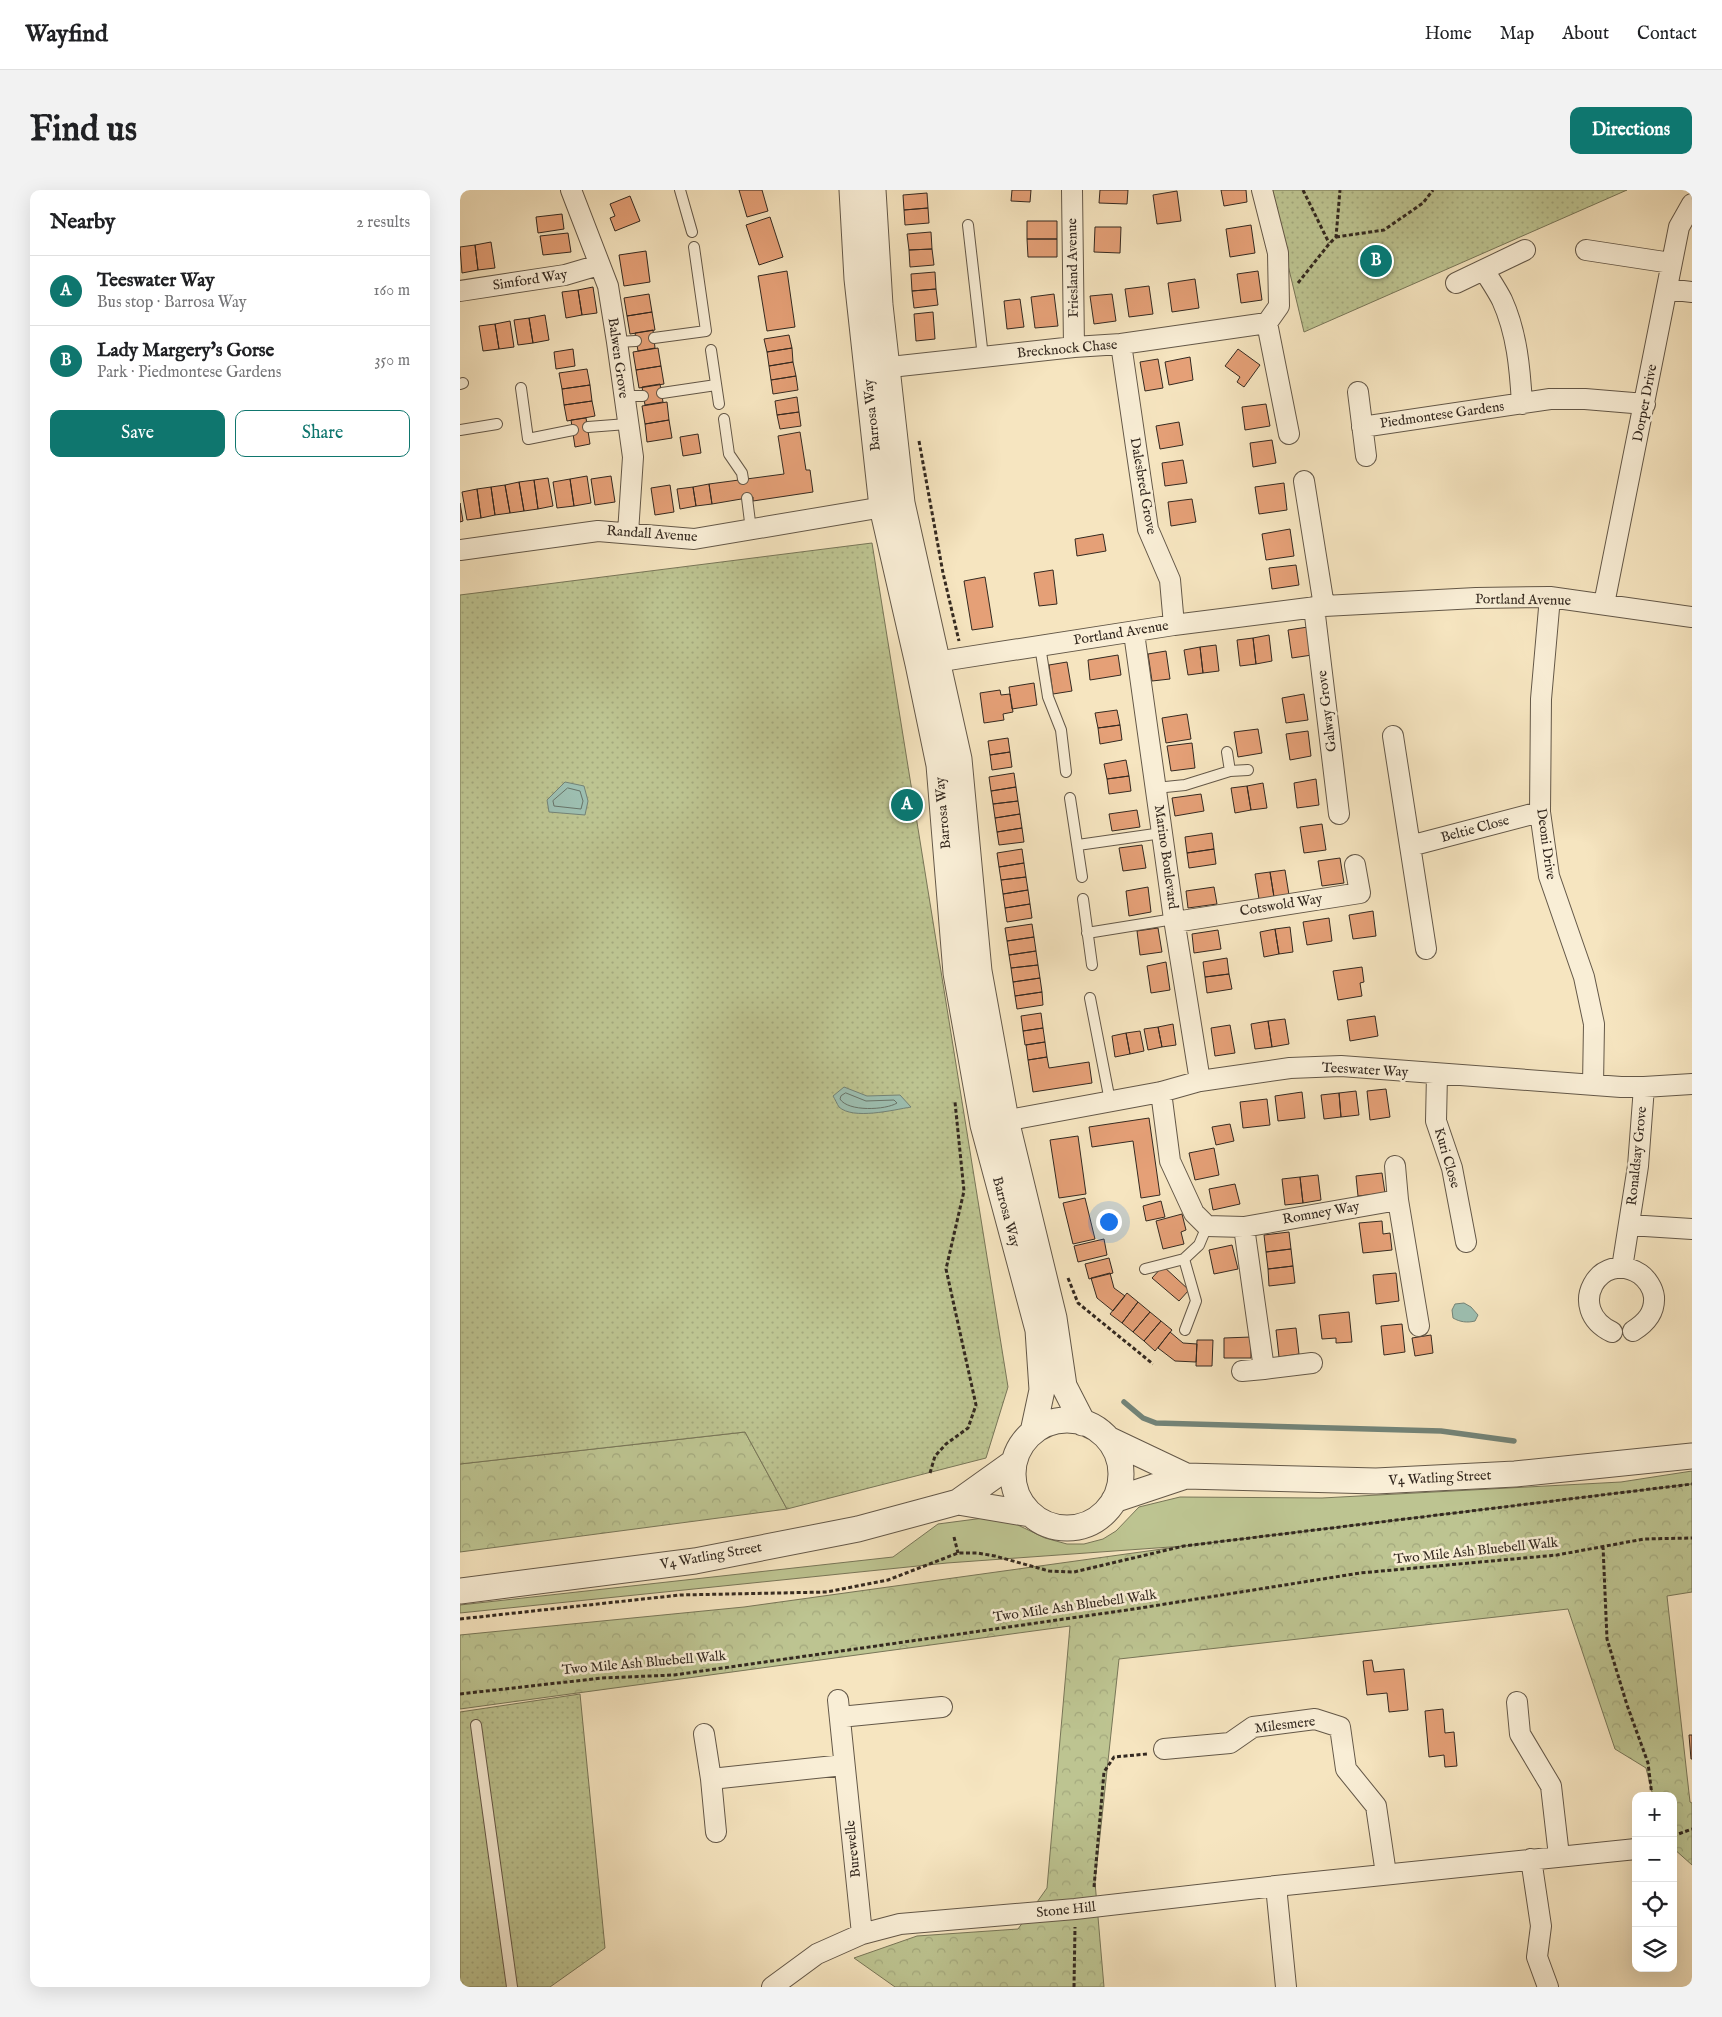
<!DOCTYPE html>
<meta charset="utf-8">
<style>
:root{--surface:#fff;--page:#f2f2f2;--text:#202124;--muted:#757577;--line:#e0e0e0;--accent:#0f766e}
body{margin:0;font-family:"IM FELL English",serif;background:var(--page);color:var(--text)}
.controls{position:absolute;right:15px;bottom:15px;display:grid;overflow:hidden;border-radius:10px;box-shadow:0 5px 20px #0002}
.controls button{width:45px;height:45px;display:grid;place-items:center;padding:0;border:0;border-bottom:1px solid var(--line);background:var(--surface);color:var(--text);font:25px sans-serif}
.you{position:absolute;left:648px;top:1031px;width:18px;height:18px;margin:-12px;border:4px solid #fff;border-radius:50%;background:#1a73e8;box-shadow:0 0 0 8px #1a73e833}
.badge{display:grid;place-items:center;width:32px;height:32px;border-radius:50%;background:var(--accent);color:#fff;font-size:16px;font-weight:700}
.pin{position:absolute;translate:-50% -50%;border:2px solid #fff;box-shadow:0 1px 5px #0006}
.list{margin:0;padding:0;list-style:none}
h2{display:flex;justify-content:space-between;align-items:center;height:65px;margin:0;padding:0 20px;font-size:21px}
h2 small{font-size:16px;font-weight:400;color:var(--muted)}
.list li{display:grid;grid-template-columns:32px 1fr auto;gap:15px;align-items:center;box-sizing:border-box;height:70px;padding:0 20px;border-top:1px solid var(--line)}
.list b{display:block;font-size:19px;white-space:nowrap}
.list p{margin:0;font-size:16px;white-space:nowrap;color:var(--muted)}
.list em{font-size:16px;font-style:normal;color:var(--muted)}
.actions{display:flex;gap:10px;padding:15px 20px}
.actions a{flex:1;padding:11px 0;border:1px solid var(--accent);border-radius:10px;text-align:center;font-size:18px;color:var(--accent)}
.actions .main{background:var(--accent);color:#fff}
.icon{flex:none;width:28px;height:28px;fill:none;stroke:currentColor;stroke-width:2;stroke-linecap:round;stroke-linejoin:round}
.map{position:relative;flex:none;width:1232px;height:1797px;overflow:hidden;border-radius:10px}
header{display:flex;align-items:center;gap:30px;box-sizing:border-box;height:70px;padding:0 25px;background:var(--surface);border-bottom:1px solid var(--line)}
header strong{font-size:24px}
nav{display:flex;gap:28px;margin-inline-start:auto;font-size:18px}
.intro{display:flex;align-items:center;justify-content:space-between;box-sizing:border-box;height:120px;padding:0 30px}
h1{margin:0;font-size:35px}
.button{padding:12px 22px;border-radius:10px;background:var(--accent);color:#fff;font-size:18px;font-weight:700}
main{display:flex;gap:30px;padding:0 30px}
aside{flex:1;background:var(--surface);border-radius:10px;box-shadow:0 5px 20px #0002}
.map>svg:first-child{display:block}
.grass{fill:#bdc491;stroke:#787658}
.forest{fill:url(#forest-crowns);stroke:#787658}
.park{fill:url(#park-dots);stroke:#787658}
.water{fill:#9dbfb1;stroke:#738377}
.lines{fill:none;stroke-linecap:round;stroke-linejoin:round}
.shore{stroke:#687468;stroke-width:1}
.stream{stroke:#738377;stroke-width:5.5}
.building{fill:#e5a077;stroke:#342920}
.service-casing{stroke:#645848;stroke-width:12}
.minor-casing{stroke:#645848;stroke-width:22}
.tertiary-casing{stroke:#645848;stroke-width:27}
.path{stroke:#342920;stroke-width:3;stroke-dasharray:4 2.5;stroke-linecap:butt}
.service{stroke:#f9eed6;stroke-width:10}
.minor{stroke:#f9eed6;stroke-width:20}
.tertiary{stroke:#f9eed6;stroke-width:25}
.labels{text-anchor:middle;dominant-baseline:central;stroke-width:5;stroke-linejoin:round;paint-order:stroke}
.street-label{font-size:14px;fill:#342920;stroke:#f9eed6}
</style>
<header>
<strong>Wayfind</strong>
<nav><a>Home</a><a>Map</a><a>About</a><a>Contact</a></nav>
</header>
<div class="intro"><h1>Find us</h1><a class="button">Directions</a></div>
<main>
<aside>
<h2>Nearby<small>2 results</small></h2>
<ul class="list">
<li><span class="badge">A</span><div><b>Teeswater Way</b><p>Bus stop · Barrosa Way</p></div><em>160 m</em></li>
<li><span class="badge">B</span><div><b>Lady Margery's Gorse</b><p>Park · Piedmontese Gardens</p></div><em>350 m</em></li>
</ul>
<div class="actions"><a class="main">Save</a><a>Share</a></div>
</aside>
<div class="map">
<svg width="1232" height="1797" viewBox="0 0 1232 1797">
<defs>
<pattern id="forest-crowns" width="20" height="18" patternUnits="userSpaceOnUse" patternTransform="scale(1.25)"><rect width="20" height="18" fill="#bdc491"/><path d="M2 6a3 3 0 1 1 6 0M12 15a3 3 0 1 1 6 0" fill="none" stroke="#a3a87d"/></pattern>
<pattern id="park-dots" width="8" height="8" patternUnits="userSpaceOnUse" patternTransform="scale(1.25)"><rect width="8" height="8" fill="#bdc491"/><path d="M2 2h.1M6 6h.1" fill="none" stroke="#a3a87d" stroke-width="1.8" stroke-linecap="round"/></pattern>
</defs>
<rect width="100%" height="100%" fill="#f6e5c0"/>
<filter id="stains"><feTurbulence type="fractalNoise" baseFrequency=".004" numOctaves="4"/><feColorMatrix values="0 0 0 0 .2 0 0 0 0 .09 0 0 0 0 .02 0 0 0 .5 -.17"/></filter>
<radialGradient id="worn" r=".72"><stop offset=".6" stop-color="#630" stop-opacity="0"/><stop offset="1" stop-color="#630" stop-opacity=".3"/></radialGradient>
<path class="grass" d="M1232,1281V1294L724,1356L487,1373L0,1423V1415L433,1367L478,1334L539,1326L585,1348L607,1354H624L643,1349L656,1341L679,1317L720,1307L862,1308L1161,1292Z"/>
<path class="forest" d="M285,1242L327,1319L0,1362V1274Z
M1232,1294V1402L1207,1406L1230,1612L1232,1613V1675L1213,1658V1606H1193L1186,1578L1155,1559L1108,1419L659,1469L635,1692L644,1797H435L394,1768L457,1746L558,1739L587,1698L610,1436L0,1519V1445L284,1417L724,1356Z"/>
<path class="park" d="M810,0H1167L844,142Z
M412,353L548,1197L526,1268L327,1319L285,1242L0,1274V405Z
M120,1504L145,1758L90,1797H0V1522Z"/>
<path class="water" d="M105,592L124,596L128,611L125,625L89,622L87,610Z
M384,897L407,906L440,905L451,917C433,920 393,930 379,917C377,914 375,909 373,906Z
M1004,1113L1011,1117L1018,1125L1015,1131C1007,1133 1000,1132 993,1128L992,1120L995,1114Z"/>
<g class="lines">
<path class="shore" d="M108,598L120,601L123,611L121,619L94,616L93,611Z
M386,903L406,911L434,910L437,913C426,920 388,922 380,909L381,906Z"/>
<path class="stream" d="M664,1212L683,1228L696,1233L981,1241L1054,1251"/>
</g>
<path class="building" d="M279,0H302L308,21L287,27Z
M552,0H571L570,12L551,11Z
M640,0H668L667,14L639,13Z
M761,0H786L787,12L764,16Z
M717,1L721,31L697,34L693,5Z
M467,3L468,18L444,20L443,5Z
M170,6L180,31L155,41L150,28L155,26L150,14Z
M468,18L469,33L445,35L444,20Z
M102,24L104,39L78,43L76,27Z
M310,27L323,67L299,75L286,35Z
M567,31H597V49H567Z
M791,35L795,63L770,67L766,39Z
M635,37H661L660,63L634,62Z
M471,42L472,59L449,60L447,44Z
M108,43L111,62L83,65L80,46Z
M567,49H597V67H568Z
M31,52L35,78L18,80L15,55Z
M15,55L18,80L2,83L0,57Z
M472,59L474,75L450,77L449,60Z
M186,61L190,92L164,96L159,65Z
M327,81L335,137L307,141L298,86Z
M798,81L802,110L781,113L777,84Z
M475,82L476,99L452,101L451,84Z
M735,89L739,118L712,122L708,93Z
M689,96L693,124L669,127L665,99Z
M133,97L137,123L122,125L118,100Z
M476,99L478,115L454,118L452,101Z
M118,100L122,125L106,128L102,102Z
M189,104L192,122L167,126L164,108Z
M594,104L598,136L575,138L571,107Z
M652,104L656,131L634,134L630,106Z
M560,109L564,137L547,139L544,111Z
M192,122L195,140L170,144L167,126Z
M473,122L475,149L456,151L454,124Z
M85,125L89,150L73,153L69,128Z
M69,128L73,153L58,155L54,130Z
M50,131L54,157L39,159L35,134Z
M35,134L39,159L23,161L19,136Z
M193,140L195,158L178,161L175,143Z
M329,145L332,158L307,162L304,149Z
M198,158L201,176L176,180L173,162Z
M332,158L333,172L309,176L307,162Z
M113,159L115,176L96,179L94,162Z
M778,159L800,175L784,197L777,192L780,187L765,176Z
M730,167L733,190L709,195L705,172Z
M698,169L703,198L685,201L680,172Z
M333,172L336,186L311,190L309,176Z
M201,176L204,194L179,198L176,180Z
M127,179L130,195L102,199L99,183Z
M336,186L338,200L313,204L311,190Z
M200,194L203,212L185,215L182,197Z
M130,195L132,211L104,215L102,199Z
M337,207L339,222L317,225L315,211Z
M132,211L135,226L107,231L104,215Z
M207,212L209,230L185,234L182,216Z
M806,214L810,236L785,240L782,217Z
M339,222L341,236L320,239L317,225Z
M126,228L130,254L115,257L111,230Z
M209,230L212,248L187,252L185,234Z
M719,232L723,255L700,259L696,236Z
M340,242L346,280H350L353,302L293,311V307L252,314L249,294L324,284L318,246Z
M238,244L241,263L223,266L220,247Z
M812,250L816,273L793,277L790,253Z
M723,270L727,293L705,296L702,273Z
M127,286L131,313L114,316L110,289Z
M151,286L155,312L135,315L131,289Z
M88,288L93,316L78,319L74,290Z
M110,289L114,316L97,318L93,292Z
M74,290L78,319L64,321L59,292Z
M59,292L64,321L50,323L45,295Z
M824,293L827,320L799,324L795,297Z
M249,294L252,314L236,316L233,297Z
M45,295L50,323L35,325L31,297Z
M210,295L214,322L195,325L191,298Z
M31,297L35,325L21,328L17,299Z
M233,297L236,316L220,319L217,299Z
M17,299L21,328L7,330L2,302Z
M732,309L736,332L711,336L708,312Z
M0,313L3,331L0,332Z
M830,339L834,366L806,370L802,344Z
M643,344L646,361L617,366L615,349Z
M836,375L839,395L812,399L809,378Z
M593,380L597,414L579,416L574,383Z
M525,387L533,437L512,440L504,391Z
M848,437L852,465L832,468L828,440Z
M809,445L812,471L796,474L793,448Z
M793,448L796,474L780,476L777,450Z
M756,455L759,481L743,483L740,457Z
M740,457L743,483L728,485L724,460Z
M706,461L710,489L692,491L688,464Z
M658,465L661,485L630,490L628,470Z
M607,472L612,501L593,504L589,475Z
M574,493L577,515L552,519L549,497Z
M540,500L541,505L550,504L553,522L543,524L544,530L524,533L520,503Z
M844,504L848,530L826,533L822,508Z
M657,520L660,535L638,538L635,523Z
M727,524L731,549L706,553L702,528Z
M660,535L662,550L640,554L638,538Z
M798,539L802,563L778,567L774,542Z
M848,541L851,566L830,570L826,544Z
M548,548L550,562L530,565L528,551Z
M732,553L735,578L711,581L707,556Z
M550,562L552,577L532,580L530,565Z
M666,570L669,586L647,589L644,574Z
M554,583L556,597L531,601L529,587Z
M669,586L671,601L649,604L647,589Z
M856,589L859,615L837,618L834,593Z
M803,593L807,618L791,620L787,596Z
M787,596L791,620L775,623L771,598Z
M556,597L558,611L533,614L531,601Z
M741,604L744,621L715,626L712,608Z
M558,611L560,624L535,628L533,614Z
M677,620L680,637L652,641L649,624Z
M560,624L562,638L537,642L535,628Z
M862,634L866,660L844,663L840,637Z
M562,638L564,652L539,655L537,642Z
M752,643L754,659L727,663L725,647Z
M682,655L686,678L663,681L659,658Z
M562,659L564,673L539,677L537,663Z
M754,659L756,674L729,678L727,663Z
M880,668L884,693L862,696L858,671Z
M564,673L566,687L541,690L539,677Z
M825,680L829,705L814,707L810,682Z
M810,682L814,707L799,709L795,684Z
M566,687L568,700L543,704L541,690Z
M688,697L691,722L669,726L666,701Z
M754,697L757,714L728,718L726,701Z
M568,700L570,714L545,718L543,704Z
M570,714L572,728L547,732L545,718Z
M913,721L916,746L893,749L889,725Z
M869,728L872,751L847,755L843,732Z
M572,734L574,747L547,751L545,738Z
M830,737L833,762L819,764L815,739Z
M698,738L702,762L680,765L677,741Z
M815,739L819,764L804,767L800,742Z
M758,740L761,759L734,763L732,744Z
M574,747L576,761L549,765L547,751Z
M576,761L578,775L551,778L549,765Z
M767,768L769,784L745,787L743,772Z
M706,772L710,800L691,803L687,776Z
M578,775L580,788L553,792L551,778Z
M902,777L904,792L900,793L902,806L878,810L873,781Z
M769,784L772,799L747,803L745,787Z
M580,788L582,802L555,806L553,792Z
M582,802L583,815L557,819L555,806Z
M581,823L583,838L563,841L561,826Z
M915,826L918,846L890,851L887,830Z
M825,829L829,854L812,857L808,831Z
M808,831L812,857L795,859L791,834Z
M713,834L716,855L702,857L698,837Z
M770,835L775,863L755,866L751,838Z
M698,837L702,857L688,860L684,839Z
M583,838L585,852L565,855L563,841Z
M680,841L684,861L670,864L666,843Z
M666,843L670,864L655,867L652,846Z
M585,852L587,867L568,870L566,855Z
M587,867L589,878L629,872L632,893L573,902L568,870Z
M926,899L930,927L910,930L907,901Z
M896,901L899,925L881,927L879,903Z
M842,902L845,928L818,931L815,906Z
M879,903L881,927L864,929L861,905Z
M807,909L810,935L783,938L780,912Z
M689,928L700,1005L681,1008L673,951L632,957L629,937Z
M770,934L774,951L756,955L752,937Z
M618,946L626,1004L599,1008L590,950Z
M754,958L759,985L735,990L729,963Z
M922,983L925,1003L898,1006L896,986Z
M858,985L861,1010L843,1013L840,987Z
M840,987L843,1013L825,1015L822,989Z
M775,994L780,1014L753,1020L749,999Z
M625,1008L635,1049L613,1054L603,1013Z
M701,1011L705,1027L686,1031L683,1016Z
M722,1024L726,1040L721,1042L724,1054L703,1059L696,1031Z
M922,1031L923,1044L930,1043L932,1060L903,1063L899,1033Z
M829,1042L831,1059L806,1062L804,1045Z
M644,1049L647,1065L618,1072L614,1056Z
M772,1055L778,1079L754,1084L749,1060Z
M831,1059L833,1076L808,1079L806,1062Z
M649,1068L653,1083L629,1089L625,1074Z
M703,1076L729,1100L719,1111L692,1088Z
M833,1076L835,1093L809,1096L808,1079Z
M650,1083L654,1098L665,1106L653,1121L637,1108L631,1088Z
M936,1083L939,1111L916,1114L913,1085Z
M667,1103L678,1112L662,1133L650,1124Z
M678,1112L690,1122L673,1142L662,1133Z
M690,1122L701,1131L684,1151L673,1142Z
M889,1122L892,1152L876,1153V1148L862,1149L859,1125Z
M701,1131L712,1140L695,1161L684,1151Z
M942,1134L945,1162L924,1165L921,1136Z
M836,1138L839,1164L819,1167L816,1140Z
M710,1142L723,1153L737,1154L736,1172L715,1171L698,1158Z
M971,1145L973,1163L955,1166L952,1148Z
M791,1147V1168H764V1148Z
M737,1150H753L752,1176H736Z
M912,1470L914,1482L944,1479L948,1520L929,1522L927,1503L907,1505L903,1471Z
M983,1519L985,1543L994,1542L997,1576L985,1577L984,1565L969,1567L965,1521Z
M1229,1545H1232V1569H1231Z"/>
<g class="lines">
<defs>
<path id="service" d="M220,0L232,42
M508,35L523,167
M194,148L246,141L234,57
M157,152L176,151
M251,160L259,214
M0,194L3,193
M61,198L68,249L113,240
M202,203L256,195
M164,206H183
M264,229L269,264L282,283L283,289
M128,237L167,234
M0,240L37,234
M287,308L291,340
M580,456L588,507L601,540L606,582
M767,562L770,581
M696,598L725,595L770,581L788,580
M610,608L622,687
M618,655L702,643
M623,709L632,775
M627,743L714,729
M630,808L650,911
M724,1069L739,1055L747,1036
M685,1079L724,1069L736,1111L725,1140
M16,1535L52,1797"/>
<path id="minor" d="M111,0L148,96L157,152L173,267L168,343
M612,0L614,157
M802,0L818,63L819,116L807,133L829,244
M1126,60L1211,73
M1024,80C1030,90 1037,100 1042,110C1057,143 1060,179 1062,214
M996,93L1065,60
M1207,99L1232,102
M0,101L105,85L139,75
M661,154L688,339L710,390L714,435
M412,179L614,157L661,154L807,133
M898,202L906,266
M902,237L1090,209H1125L1185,214
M844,291L864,416
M0,360L138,341L234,349L435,315
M1090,407L1081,509L1080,622L1089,686L1124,787L1134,834L1133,895
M1144,414L1219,37L1232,14
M854,417L879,624
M674,443L714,729L740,891
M463,474L714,435L864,416L1016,408L1090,407L1232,427
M933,546L966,759
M950,656L1080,622
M715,732L900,703L895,675
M977,884L976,931L992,978L1006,1052
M701,902L710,971L734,1023L747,1036L784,1037L938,1010
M533,933L701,902L740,891L830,878L881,876L1161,897H1184L1232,894
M935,976L938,1010L959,1136
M1169,1035L1232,1039
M784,1037L804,1179L852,1173
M1162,1078L1178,976L1184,897
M1152,1142C1104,1119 1140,1058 1180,1084C1187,1089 1193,1098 1194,1107C1195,1123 1186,1133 1173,1141
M782,1181L804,1179
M378,1510L402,1744
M1057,1512L1060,1544L1091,1596L1099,1666
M380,1527L482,1517
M244,1544L251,1589L384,1575
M704,1559L770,1553L793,1537L855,1529L880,1537L886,1579L916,1616L926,1684
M251,1589L256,1642
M1071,1669L1081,1736L1077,1767L1088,1797
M816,1696L1176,1659
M312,1797L357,1764L402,1744L440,1734L615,1719L816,1696L826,1797"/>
<path id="tertiary" d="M392,0L397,89L422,317L458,474L479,575L496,783L523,935L578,1140L582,1200L573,1242
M413,0L420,115L442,313L499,569L519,781L546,930L594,1128L604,1196L623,1233
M553 1284a54 54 0 1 1 108 0a54 54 0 1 1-108 0Z
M648,1249L726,1286
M654,1310L726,1286L916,1291L1055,1284L1232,1266
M498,1312L570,1324
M0,1401L235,1371L398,1339L498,1312L554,1272"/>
</defs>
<use href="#service" class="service-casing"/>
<use href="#minor" class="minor-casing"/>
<use href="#tertiary" class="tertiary-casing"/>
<path class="path" d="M843,0L869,53
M876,47L924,40L963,13L973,0
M838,93L869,54L876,47L880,0
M459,251L483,383L499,451
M608,1088L618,1113L693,1174
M470,1283L475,1266L486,1254L508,1238L516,1215L486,1079L504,1001L495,912
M494,1347L498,1363
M1143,1356L1147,1449L1167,1515L1188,1573L1192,1606
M0,1429L220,1405L367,1402L428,1390L498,1363H517L535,1366L589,1381L614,1382L724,1356L1232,1294
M0,1504L142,1488L214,1485L674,1419L900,1383L1097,1365L1184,1349L1232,1348
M1213,1646L1232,1639
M634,1697L644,1582L654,1567L687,1564
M614,1797L615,1737"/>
<use href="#service" class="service"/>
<use href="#minor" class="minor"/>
<use href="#tertiary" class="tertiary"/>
</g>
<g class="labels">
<g class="street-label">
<text transform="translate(613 78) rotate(-91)">Friesland Avenue</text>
<text transform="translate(70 90) rotate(-9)">Simford Way</text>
<text transform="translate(607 159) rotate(-5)">Brecknock Chase</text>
<text transform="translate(158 168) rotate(82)">Balwen Grove</text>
<text transform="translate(1185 213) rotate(-79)">Dorper Drive</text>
<text transform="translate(412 225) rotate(-96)">Barrosa Way</text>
<text transform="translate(982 225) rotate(-8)">Piedmontese Gardens</text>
<text transform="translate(683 296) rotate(80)">Dalesbred Grove</text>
<text transform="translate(192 344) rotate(4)">Randall Avenue</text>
<text transform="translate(1063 410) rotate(1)">Portland Avenue</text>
<text transform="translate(661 443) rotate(-9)">Portland Avenue</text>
<text transform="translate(867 521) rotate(-97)">Galway Grove</text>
<text transform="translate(483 623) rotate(-95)">Barrosa Way</text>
<text transform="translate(1015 639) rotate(-15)">Beltie Close</text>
<text transform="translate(1086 654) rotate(82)">Deoni Drive</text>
<text transform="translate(706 667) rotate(82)">Marino Boulevard</text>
<text transform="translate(821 715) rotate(-9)">Cotswold Way</text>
<text transform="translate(905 880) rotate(3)">Teeswater Way</text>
<text transform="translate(1177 966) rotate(-84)">Ronaldsay Grove</text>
<text transform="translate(987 968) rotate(74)">Kuri Close</text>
<text transform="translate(546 1022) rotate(75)">Barrosa Way</text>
<text transform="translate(861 1023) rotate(-10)">Romney Way</text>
<text transform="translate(980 1288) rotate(-3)">V4 Watling Street</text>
<text transform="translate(1016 1361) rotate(-6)">Two Mile Ash Bluebell Walk</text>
<text transform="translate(251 1366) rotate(-10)">V4 Watling Street</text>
<text transform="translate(615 1416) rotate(-8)">Two Mile Ash Bluebell Walk</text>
<text transform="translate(184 1473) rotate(-5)">Two Mile Ash Bluebell Walk</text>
<text transform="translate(825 1535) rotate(-7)">Milesmere</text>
<text transform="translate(393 1659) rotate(-96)">Burewelle</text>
<text transform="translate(606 1720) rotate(-6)">Stone Hill</text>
</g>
</g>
<rect width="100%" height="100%" filter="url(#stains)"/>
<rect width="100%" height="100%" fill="url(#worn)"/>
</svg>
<div class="controls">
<button>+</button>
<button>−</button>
<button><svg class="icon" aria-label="locate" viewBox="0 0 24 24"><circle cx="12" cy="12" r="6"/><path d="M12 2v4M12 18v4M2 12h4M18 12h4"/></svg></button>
<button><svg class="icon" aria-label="layers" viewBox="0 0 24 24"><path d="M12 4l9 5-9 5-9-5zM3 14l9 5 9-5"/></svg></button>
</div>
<div class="you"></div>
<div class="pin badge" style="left:447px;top:615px">A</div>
<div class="pin badge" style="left:916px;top:71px">B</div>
</div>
</main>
